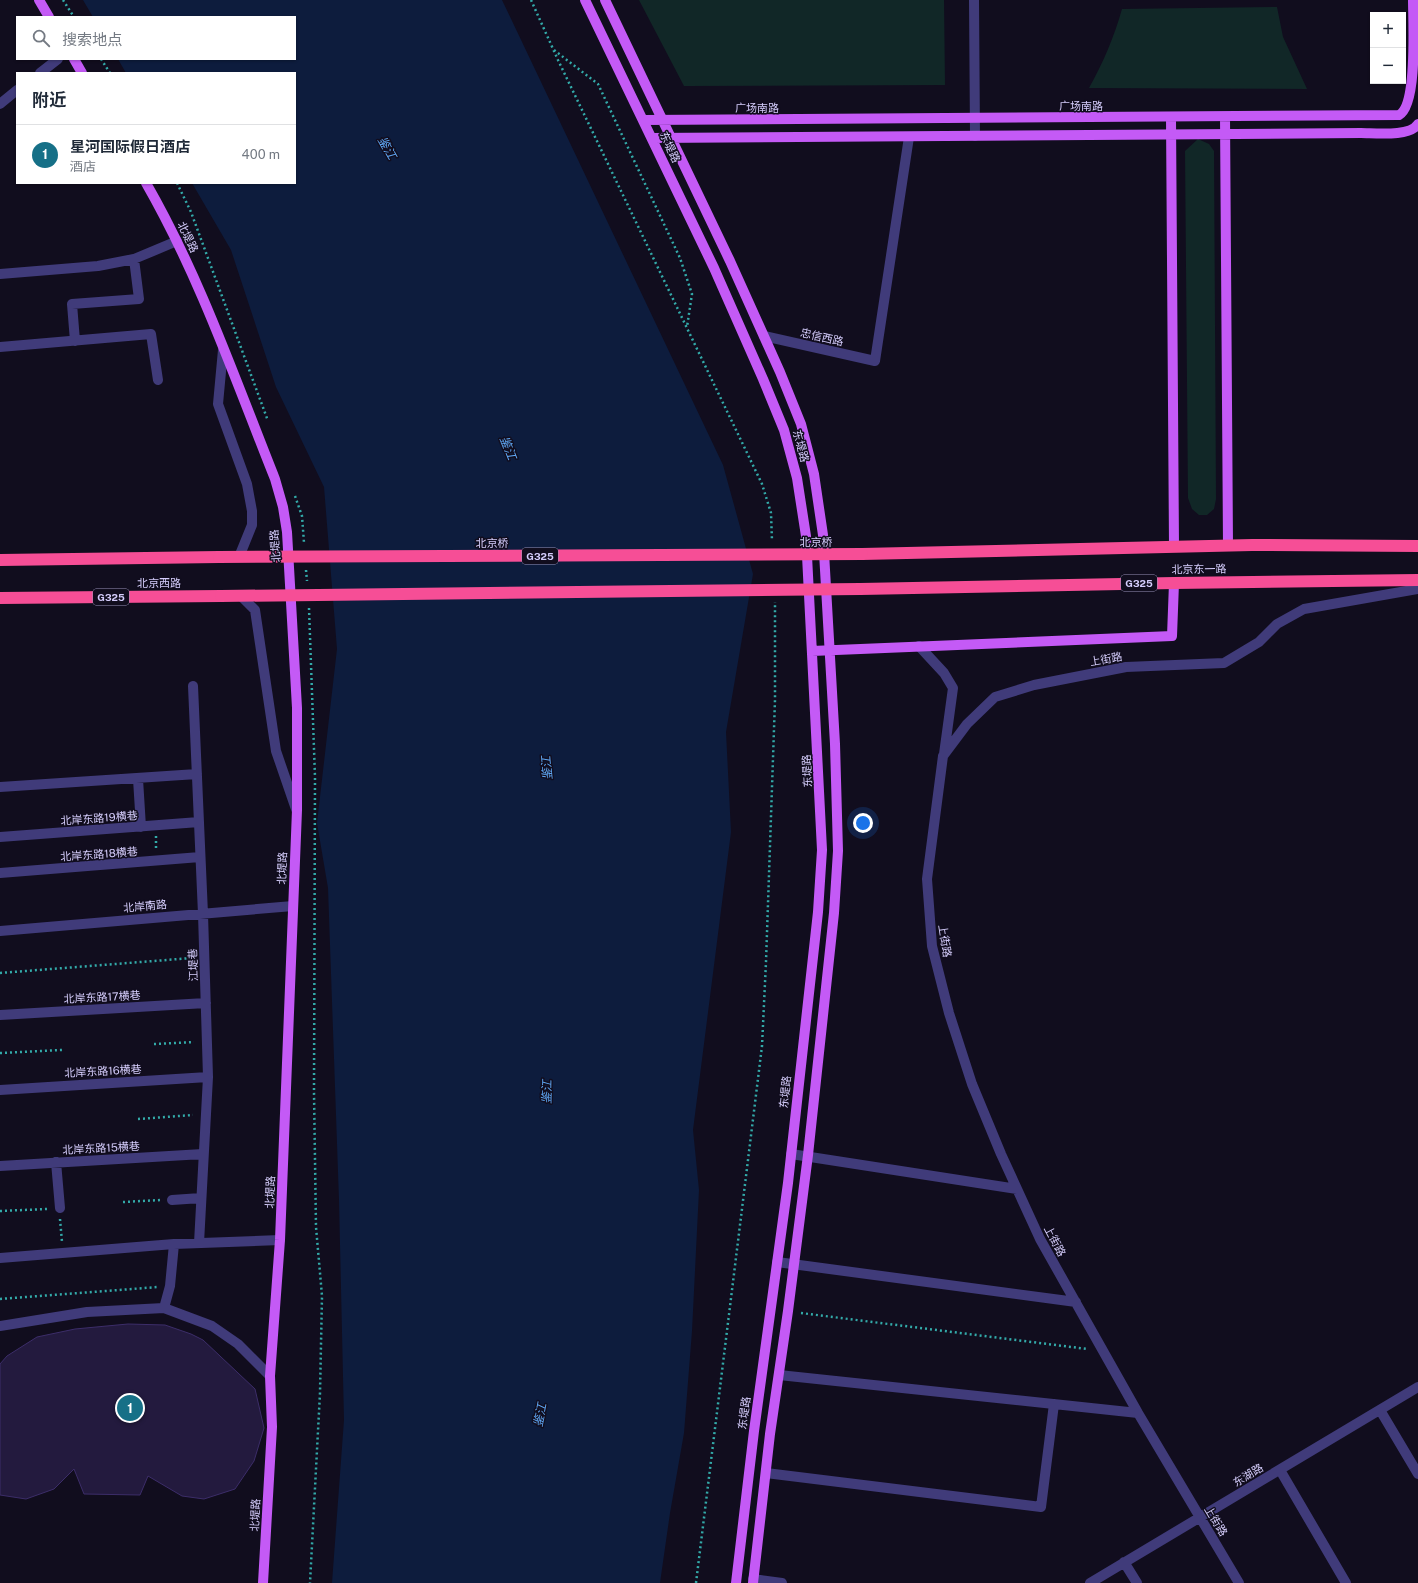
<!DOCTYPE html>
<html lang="zh">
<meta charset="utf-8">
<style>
:root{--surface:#fff;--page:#f6f6f7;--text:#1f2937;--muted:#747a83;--line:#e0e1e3;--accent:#167087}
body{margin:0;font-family:"Public Sans","Noto Sans SC",sans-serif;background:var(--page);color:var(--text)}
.controls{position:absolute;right:12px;top:12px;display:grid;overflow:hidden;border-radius:0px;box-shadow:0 1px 3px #0004}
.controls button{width:36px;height:36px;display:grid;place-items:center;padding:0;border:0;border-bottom:1px solid var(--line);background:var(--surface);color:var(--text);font:20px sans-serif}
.you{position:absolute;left:863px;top:823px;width:14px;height:14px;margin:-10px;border:3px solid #fff;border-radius:50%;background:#1a73e8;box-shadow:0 0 0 6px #1a73e833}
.badge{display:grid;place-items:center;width:26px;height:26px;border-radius:50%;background:var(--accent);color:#fff;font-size:13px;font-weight:700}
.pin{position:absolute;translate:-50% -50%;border:2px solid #fff;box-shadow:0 1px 4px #0006}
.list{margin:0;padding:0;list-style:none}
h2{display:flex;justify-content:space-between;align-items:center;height:52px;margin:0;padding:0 16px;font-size:17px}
h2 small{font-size:13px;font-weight:400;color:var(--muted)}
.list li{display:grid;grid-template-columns:26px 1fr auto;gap:12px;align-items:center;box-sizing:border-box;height:60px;padding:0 16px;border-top:1px solid var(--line)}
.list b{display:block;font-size:15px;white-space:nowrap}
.list p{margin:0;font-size:13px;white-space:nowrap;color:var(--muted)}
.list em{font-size:13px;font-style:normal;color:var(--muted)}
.icon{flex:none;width:22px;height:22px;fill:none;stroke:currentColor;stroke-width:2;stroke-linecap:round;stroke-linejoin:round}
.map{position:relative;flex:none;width:1418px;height:1583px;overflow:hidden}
.search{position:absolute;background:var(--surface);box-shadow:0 1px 3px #0004;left:16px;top:16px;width:280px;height:44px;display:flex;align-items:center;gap:10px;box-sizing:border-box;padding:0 14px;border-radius:0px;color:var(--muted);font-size:15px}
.panel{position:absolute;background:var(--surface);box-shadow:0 1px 3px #0004;left:16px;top:72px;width:280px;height:112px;border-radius:0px}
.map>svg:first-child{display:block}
.green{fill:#112727}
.water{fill:#0d1c3d}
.building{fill:#231a3e;stroke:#3c2d69}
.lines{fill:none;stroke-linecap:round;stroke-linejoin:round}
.path{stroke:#33aaa9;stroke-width:2.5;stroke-dasharray:2 3;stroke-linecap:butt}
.minor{stroke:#403b7a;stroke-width:10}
.major{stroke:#c45af6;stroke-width:10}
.highway{stroke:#f64e96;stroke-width:12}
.highway-bridge{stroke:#f64e96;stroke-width:12}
.labels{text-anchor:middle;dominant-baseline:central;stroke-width:3;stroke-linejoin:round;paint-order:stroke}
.shield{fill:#110d1e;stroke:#9a93b9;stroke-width:1}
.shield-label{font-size:10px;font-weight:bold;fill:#d5cdfc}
.street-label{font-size:11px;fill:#d5cdfc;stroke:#110d1e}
.water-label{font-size:12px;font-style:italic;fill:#60a9f7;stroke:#110d1e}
</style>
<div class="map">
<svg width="1418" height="1583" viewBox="0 0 1418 1583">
<rect width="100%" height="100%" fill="#110d1e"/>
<path class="green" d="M639,0H944L945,85L684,86Z
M1277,7L1283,37L1307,89L1089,88C1103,63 1114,37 1122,9Z
M1198,139L1209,144L1214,151L1216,499L1214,509L1207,515H1199L1192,509L1188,498L1185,151Z"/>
<path class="water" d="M83,0H502L723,465L753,574L726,732L731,832L693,1130L699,1190L692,1331L684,1433L670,1513L660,1583H332L344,1420L339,1200L328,888L317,823L337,649L324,487L276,387L231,250L192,183H295V73H126L118,59H295V17H93Z"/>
<path class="building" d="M128,1324L165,1325L191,1334L203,1340L255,1389L264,1428L254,1461L235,1489L204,1499L182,1496L148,1476L140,1495L84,1494L74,1469L54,1489L26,1499L0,1495V1364L7,1356L37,1337L75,1329Z"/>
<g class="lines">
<path class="path" d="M63,0L74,17
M531,0L558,60L762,484L771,513L772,541
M554,50L598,84L680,258L692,294L687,327
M101,59L110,73
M177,183L191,212L268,421
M295,496L302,516L304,543
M306,570L307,581
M309,608L315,777L314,1092L316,1227L322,1296L320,1393L310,1583
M156,836V849
M0,973L192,958
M154,1044L194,1042
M0,1053L62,1050
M138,1119L193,1115
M123,1202L161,1200
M0,1211L47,1209
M60,1219L62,1242
M0,1299L158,1287
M801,1313L1087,1349
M696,1583L762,1046L766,962L775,700V602"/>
<path class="minor" d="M974,0L975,136
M40,73L58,59
M0,104L17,90
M0,274L98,266L134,259
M764,336L875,361L909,137
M75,341L72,304L139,299L134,259L177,241
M0,347L151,334L158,380
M223,350L218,404L247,484L252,511V525L239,557
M240,595L255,610L276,751L296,809
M919,646L944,673L953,688L944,754
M193,686L203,914L208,1077L199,1243
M138,779L141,827
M0,787L197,774
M0,837L199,822
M0,873L200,857
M0,931L293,906
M0,1015L206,1003
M0,1090L208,1077
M791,1154L1017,1189
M56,1162L60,1208
M0,1166L203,1154
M172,1200L201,1198
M0,1258L174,1244L280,1240
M777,1262L1076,1302
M164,1308L170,1286L174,1244
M0,1326L87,1312L164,1308L212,1326L238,1344L270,1376
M779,1375L1138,1413
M1380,1410L1418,1474
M1280,1470L1346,1583
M766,1473L1041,1507L1054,1404
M1124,1562L1137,1583
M753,1579L782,1583
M1090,1583L1418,1387
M1239,1583L1138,1413L1040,1239L1001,1154L972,1084L949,1013L932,946L927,879L943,756L967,724L995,697L1034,685L1126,667L1224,663L1259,642L1277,624L1304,609L1418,589"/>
<path class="major" d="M39,0L49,17
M585,0L714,268L763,379L784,430L797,478L806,536L822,850L818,912L788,1183L754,1431L736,1583
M605,0L730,261L780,372L801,424L814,474L823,535L835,744L838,851L834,913L808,1155L788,1311L770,1434L753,1583
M74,59L82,73
M1225,117L1228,545
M1171,118L1174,547
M644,120L1399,115C1418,105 1413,23 1413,0
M652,138L1361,133C1375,133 1410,137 1418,124
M146,183C200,277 235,379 275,479L283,507L287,532L297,708V810L280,1240L270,1376L272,1427L263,1583
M812,651L1172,636L1174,583"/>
<path class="highway" d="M862,554L1252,545L1418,546
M0,560L219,557
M860,589L1174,583L1418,580
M0,598L221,596"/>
<path class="highway-bridge" d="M219,557L862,554
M221,596L860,589"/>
</g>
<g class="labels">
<g class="shield">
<rect x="522" y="548" width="36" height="16" rx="3"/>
<rect x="1121" y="575" width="36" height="16" rx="3"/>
<rect x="93" y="589" width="36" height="16" rx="3"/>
</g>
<g class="shield-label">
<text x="540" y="556">G325</text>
<text x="1139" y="583">G325</text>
<text x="111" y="597">G325</text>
</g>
<g class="street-label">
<text x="1081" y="106">广场南路</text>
<text x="757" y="108">广场南路</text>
<text transform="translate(670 147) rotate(65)">东堤路</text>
<text transform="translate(188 237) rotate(64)">北堤路</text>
<text transform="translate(822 337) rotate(13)">忠信西路</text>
<text transform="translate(801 446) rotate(75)">东堤路</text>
<text x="816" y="542">北京桥</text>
<text x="492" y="543">北京桥</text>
<text transform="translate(275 546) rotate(-94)">北堤路</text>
<text transform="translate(1199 569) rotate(-1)">北京东一路</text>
<text x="159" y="583">北京西路</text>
<text transform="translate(1106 659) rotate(-10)">上街路</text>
<text transform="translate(807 771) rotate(-93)">东堤路</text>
<text transform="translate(99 818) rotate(-4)">北岸东路19横巷</text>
<text transform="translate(99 854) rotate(-4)">北岸东路18横巷</text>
<text transform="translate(282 868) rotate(-88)">北堤路</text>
<text transform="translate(145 906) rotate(-5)">北岸南路</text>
<text transform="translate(945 941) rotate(81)">上街路</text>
<text transform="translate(193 965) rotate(-92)">江堤巷</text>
<text transform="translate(102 997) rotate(-3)">北岸东路17横巷</text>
<text transform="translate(103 1071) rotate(-3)">北岸东路16横巷</text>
<text transform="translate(785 1092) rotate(-84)">东堤路</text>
<text transform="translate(101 1148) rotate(-3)">北岸东路15横巷</text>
<text transform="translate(270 1192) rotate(-88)">北堤路</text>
<text transform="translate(1055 1241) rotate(62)">上街路</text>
<text transform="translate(744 1413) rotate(-82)">东堤路</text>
<text transform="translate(1248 1475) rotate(-31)">东湖路</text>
<text transform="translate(255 1515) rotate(-87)">北堤路</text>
<text transform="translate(1216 1521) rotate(59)">上街路</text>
</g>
<g class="water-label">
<text transform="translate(387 148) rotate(60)">鉴江</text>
<text transform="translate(508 448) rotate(68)">鉴江</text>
<text transform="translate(547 768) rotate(-95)">鉴江</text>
<text transform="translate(547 1092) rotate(-89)">鉴江</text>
<text transform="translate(540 1415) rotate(-79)">鉴江</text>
</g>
</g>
</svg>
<div class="controls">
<button>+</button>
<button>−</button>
</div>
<div class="you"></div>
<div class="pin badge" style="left:130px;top:1408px">1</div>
<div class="search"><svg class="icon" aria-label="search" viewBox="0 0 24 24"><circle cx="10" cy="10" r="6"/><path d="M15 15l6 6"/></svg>搜索地点</div>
<section class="panel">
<h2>附近<small></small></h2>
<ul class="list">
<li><span class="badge">1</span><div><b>星河国际假日酒店</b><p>酒店</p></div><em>400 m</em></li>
</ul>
</section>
</div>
